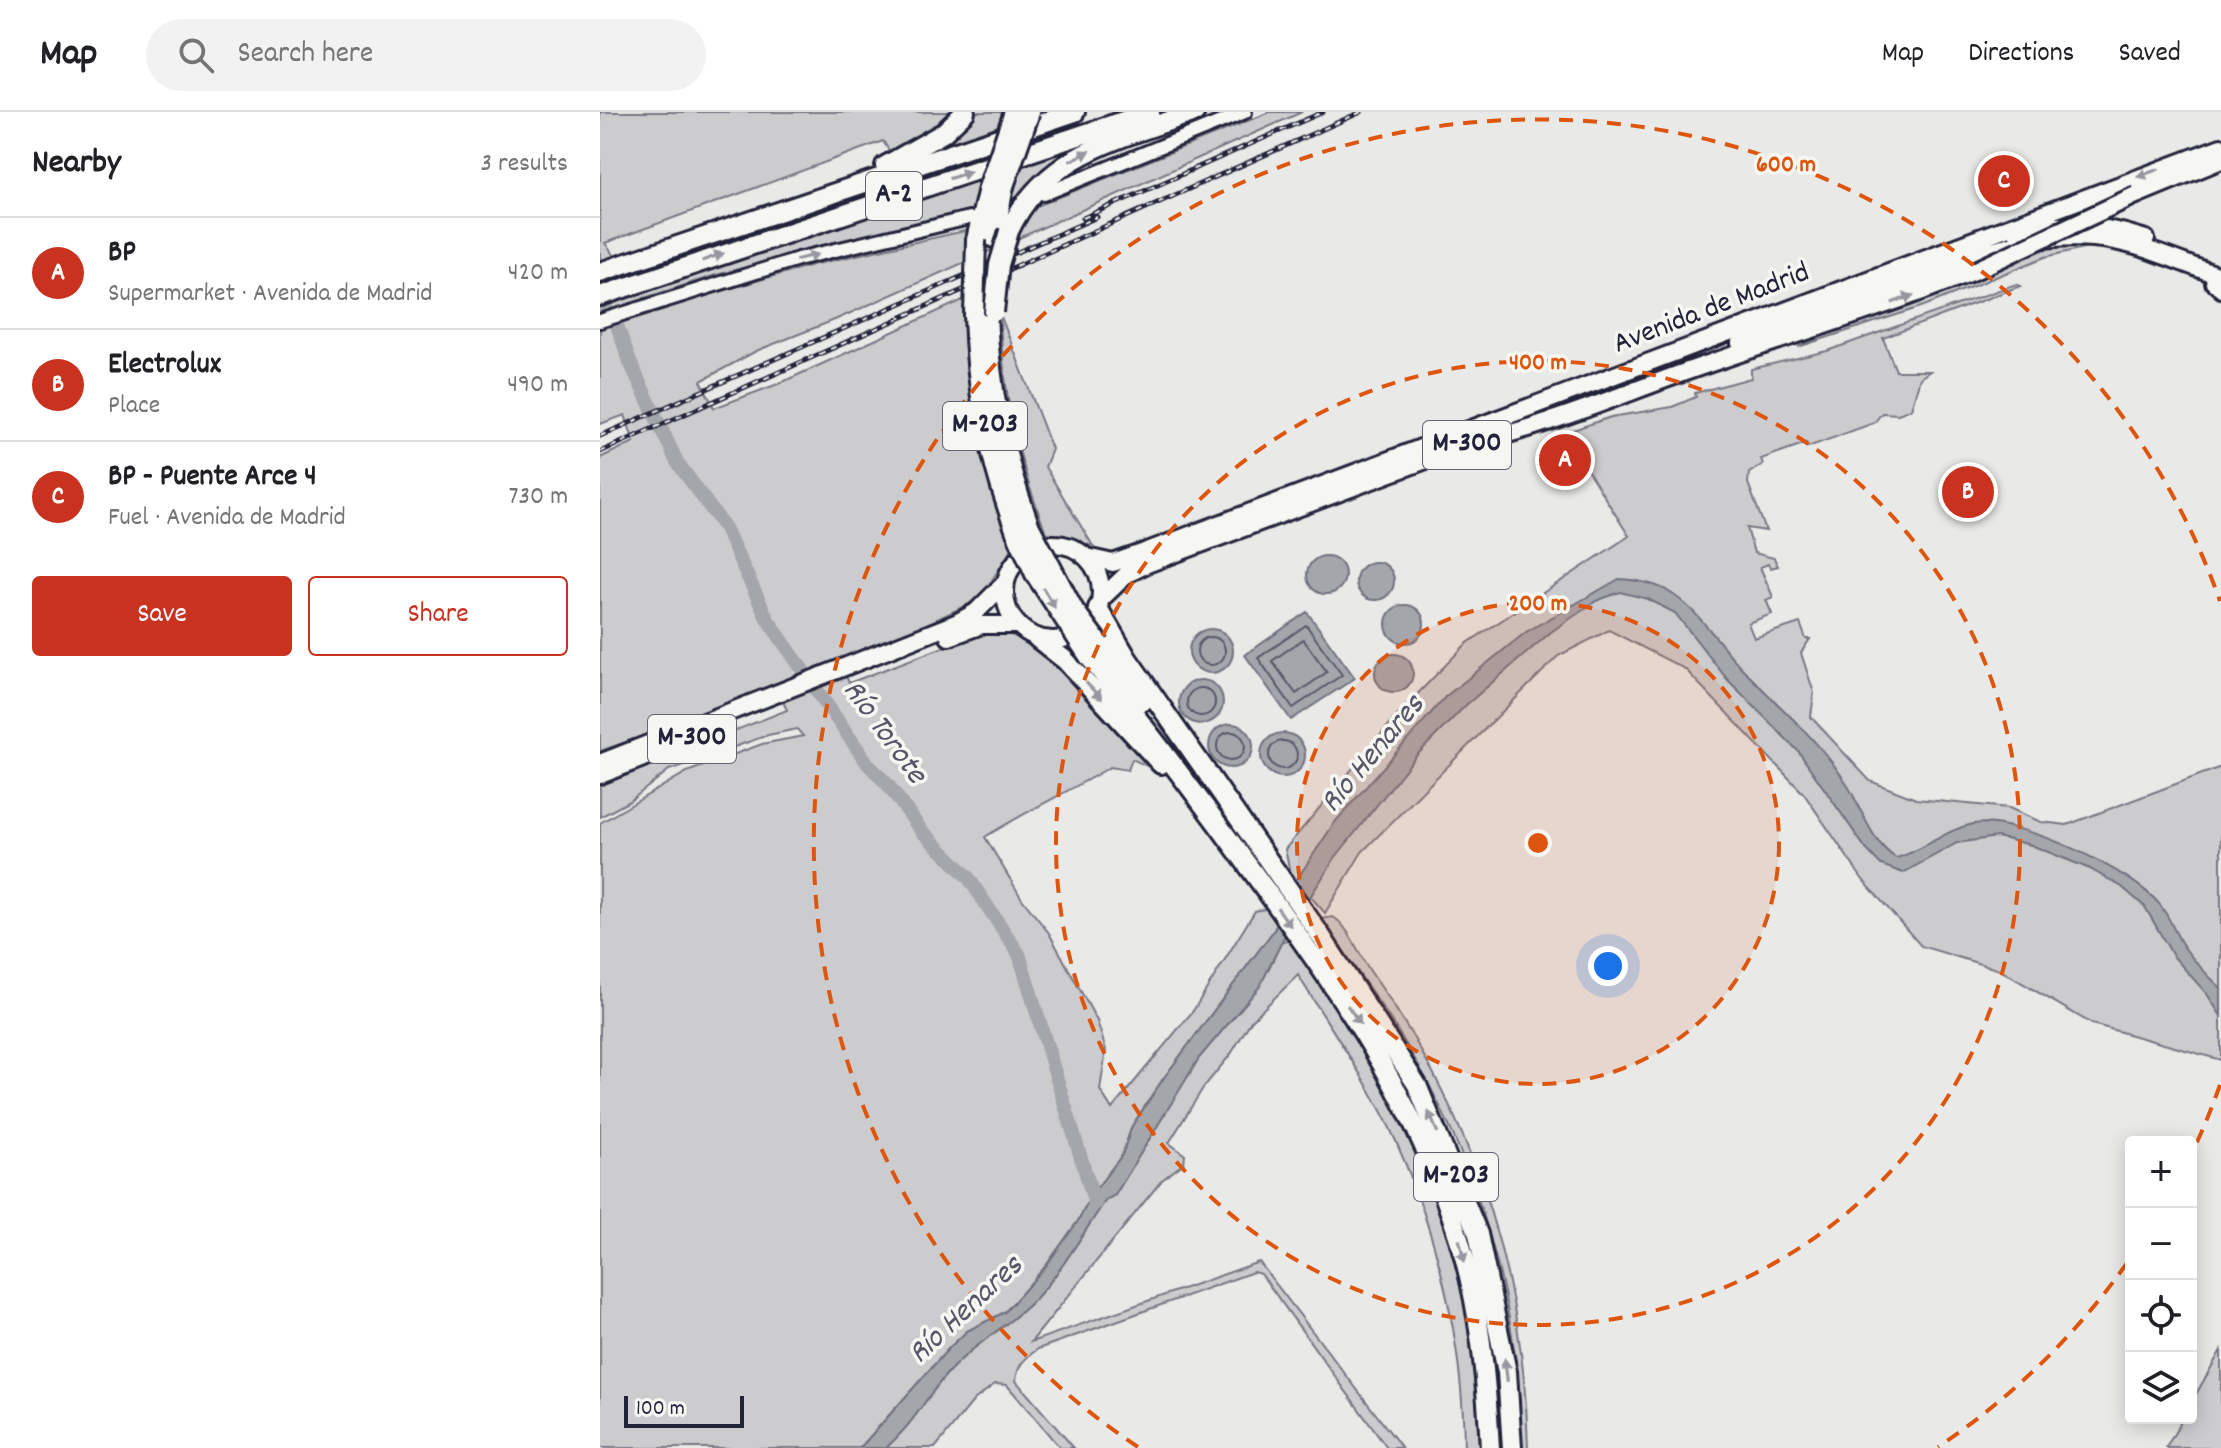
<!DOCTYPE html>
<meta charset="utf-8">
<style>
:root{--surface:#fff;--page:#f2f2f2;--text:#202124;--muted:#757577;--line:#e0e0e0;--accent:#c8321e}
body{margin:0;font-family:Dekko,sans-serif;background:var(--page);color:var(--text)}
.controls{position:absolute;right:24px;bottom:24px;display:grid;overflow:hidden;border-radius:8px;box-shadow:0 4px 20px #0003}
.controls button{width:72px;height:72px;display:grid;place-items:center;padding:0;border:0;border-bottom:2px solid var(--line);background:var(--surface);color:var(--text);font:40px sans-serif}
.scale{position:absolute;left:24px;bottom:20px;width:120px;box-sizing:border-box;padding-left:8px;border:4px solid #22223b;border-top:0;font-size:22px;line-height:28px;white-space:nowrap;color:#22223b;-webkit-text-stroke:6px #f6f6f2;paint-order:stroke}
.you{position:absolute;left:1008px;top:854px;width:28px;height:28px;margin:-20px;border:6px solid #fff;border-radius:50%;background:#1a73e8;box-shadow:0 0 0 12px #1a73e833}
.badge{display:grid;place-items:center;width:52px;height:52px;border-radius:50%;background:var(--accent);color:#fff;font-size:26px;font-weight:700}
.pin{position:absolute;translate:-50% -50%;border:4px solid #fff;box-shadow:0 2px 8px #0006}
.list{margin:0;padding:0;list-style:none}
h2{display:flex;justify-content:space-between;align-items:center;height:104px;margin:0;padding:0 32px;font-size:34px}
h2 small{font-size:26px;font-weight:400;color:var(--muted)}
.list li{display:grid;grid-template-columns:52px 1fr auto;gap:24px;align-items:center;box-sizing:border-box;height:112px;padding:0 32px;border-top:2px solid var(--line)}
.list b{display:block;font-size:30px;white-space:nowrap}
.list p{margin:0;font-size:26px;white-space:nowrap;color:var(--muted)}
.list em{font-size:26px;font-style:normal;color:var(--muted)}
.actions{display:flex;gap:16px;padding:24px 32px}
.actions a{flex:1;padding:18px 0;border:2px solid var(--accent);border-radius:8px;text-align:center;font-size:28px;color:var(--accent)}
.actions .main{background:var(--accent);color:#fff}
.icon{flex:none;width:44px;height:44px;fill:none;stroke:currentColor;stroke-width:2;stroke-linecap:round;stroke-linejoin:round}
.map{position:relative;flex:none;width:1621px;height:1336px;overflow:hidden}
header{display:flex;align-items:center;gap:48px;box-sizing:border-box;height:112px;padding:0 40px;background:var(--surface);border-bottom:2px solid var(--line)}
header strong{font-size:38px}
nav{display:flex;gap:44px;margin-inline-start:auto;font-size:28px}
.search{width:560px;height:72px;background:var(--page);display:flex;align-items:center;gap:20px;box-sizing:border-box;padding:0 28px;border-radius:44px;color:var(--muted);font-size:30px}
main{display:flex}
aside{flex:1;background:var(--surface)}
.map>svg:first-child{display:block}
.green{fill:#ccccce;stroke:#777784;stroke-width:2}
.water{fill:#a5a5ac;stroke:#71717f;stroke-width:2}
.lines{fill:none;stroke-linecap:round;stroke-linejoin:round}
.shore{stroke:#565668;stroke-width:2}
.river{stroke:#a5a5ac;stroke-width:14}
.minor-casing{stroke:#22223b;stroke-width:18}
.major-casing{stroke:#22223b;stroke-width:22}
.highway-casing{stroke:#22223b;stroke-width:24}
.minor{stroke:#f6f6f2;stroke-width:12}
.major{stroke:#f6f6f2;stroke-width:16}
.highway{stroke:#f6f6f2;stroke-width:18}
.rail-casing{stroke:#22223b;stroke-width:5}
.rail{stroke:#f6f6f2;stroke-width:2;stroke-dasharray:6;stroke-linecap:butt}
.major-bridge-casing{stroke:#22223b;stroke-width:22;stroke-linecap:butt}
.highway-bridge-casing{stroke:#22223b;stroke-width:24;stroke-linecap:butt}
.major-bridge{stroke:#f6f6f2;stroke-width:16}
.highway-bridge{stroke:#f6f6f2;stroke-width:18}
.oneway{fill:#9797a0}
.ring{fill:none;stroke:#de560e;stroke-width:4;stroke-dasharray:14 10}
.labels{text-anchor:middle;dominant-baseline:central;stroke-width:7;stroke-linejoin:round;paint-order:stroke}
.shield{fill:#f6f6f2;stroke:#626272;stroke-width:2}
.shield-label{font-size:28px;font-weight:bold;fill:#22223b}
.street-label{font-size:30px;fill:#22223b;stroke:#f6f6f2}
.water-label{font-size:32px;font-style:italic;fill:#565668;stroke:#f6f6f2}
.centre{fill:#de560e;stroke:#f6f6f2;stroke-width:4}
.ring-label{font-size:24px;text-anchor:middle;font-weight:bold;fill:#de560e;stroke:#f6f6f2;stroke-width:7;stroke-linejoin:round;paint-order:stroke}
</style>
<header>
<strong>Map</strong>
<div class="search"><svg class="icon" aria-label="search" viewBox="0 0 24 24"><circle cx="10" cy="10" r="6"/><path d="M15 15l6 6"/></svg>Search here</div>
<nav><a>Map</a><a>Directions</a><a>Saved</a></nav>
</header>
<main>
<aside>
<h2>Nearby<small>3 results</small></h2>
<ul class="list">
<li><span class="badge">A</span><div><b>BP</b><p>Supermarket · Avenida de Madrid</p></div><em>420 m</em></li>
<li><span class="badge">B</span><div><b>Electrolux</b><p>Place</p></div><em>490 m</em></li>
<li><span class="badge">C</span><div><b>BP - Puente Arce 4</b><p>Fuel · Avenida de Madrid</p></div><em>730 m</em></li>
</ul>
<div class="actions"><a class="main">Save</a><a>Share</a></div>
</aside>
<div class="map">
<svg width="1621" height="1336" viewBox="0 0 1621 1336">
<rect width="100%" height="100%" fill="#e9e9e7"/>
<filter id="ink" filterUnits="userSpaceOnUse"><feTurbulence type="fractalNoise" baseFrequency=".0125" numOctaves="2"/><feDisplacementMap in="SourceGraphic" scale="16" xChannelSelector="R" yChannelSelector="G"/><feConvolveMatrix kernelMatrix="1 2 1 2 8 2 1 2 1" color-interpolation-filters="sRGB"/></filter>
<g filter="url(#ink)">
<path class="green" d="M0,0H356L346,11L293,45L283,29L5,131L39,180L466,39L472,41L409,102L413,76L377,83L373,98L116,163L44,186L53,199L212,153L369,118V138L417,120L427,98L670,0H702L237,207L156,239L101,269L114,296L178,272L365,187C369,277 383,350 413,435L385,479L369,492L241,553L249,571L375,523L403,519L451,542L554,657L532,647L528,658L510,655C468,680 426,699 385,725L422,787L449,821L497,909L506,938L500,978L512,997L593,899L655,799L669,796L690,760L685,737L800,600L866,532L1029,424L964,321L1011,305L1072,295L1096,285L1095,281L1151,266V257L1227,239L1416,172L1420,174L1283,226L1296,259H1330L1320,266L1311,297L1298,302L1282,301L1274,311L1208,335L1206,331L1161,347L1163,352L1149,361L1148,371L1166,419L1147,416L1154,441L1174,446L1178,454L1170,456L1168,452L1160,455L1173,485L1166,488L1172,502L1148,511L1154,526L1200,511L1206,527H1210L1201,541L1214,581L1211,605L1270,669L1316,687L1409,696L1441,710L1467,713L1621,655V948L1492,912L1400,858L1321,834L1263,768L1204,682L1085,557L1009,518L958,544L762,740L725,801L696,768L674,818L563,967L532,1014L522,1043L493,1081L478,1109L445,1155L405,1200L367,1219L349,1236L260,1336H0V711L87,660L162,632L203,624L197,617L168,623L69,658L30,689L0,705V672L187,598L177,577L0,639V346L34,330L25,303L0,312Z
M371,0H444L323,40Z
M1449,133L1488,135L1445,145L1324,194L1198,235L1241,216L1323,188Z
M400,202L452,337L445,355L493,434L447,423C418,351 402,280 400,202Z
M733,805C749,814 759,843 770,859C873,1002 924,1161 928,1336H921C921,1211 886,1080 827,969C797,912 757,860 721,807Z
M690,828C741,905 793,981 828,1066C862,1151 876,1246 879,1336H864C863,1230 838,1123 795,1027C769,970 730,916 698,863L651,909L631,942L603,976L569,1031L585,1043L584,1051L562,1068L431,1230L659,1150L802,1336H787L661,1162L653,1160L438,1237C425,1246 417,1253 416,1269L474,1336H460L407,1273L395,1272L374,1288L335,1336H286C313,1312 323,1290 345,1264C372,1232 409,1214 438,1184C464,1156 484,1119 506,1088L515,1083L599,946L660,874L682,829Z
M1621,1238V1336H1566L1583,1306H1591V1291Z"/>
<path class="water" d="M707 463a19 19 0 1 1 38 0a19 19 0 1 1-38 0Z
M756 469a19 19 0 1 1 38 0a19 19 0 1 1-38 0Z
M1019,467C1036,468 1051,470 1066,478C1098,497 1115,527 1139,553C1174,591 1214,622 1243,666C1261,692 1269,729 1296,746C1324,739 1344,718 1373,712C1417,704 1532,758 1560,793C1570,805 1575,822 1584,835C1595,850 1608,864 1621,876V904L1607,882L1573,844L1545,795L1522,775L1490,757L1431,733L1397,725L1357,731L1303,761L1281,753L1266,737L1198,639L1127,567L1075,501L1048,487L1020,480L996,489L951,520L865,594L816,644L735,746L682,829L660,874L599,946L515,1083L506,1088C484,1119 464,1156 438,1184C409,1215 372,1232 345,1264C323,1290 313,1312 286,1336H260L349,1236L367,1219L405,1200L445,1155L478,1109L493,1081L522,1043L532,1014L563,967L674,818L697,767L735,710L845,585L926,520Z
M786 512a19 19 0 1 1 38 0a19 19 0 1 1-38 0Z
M707,500L755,566L691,608L645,543Z
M589 539a22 22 0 1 1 44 0a22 22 0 1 1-44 0Z
M775 561a19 19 0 1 1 38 0a19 19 0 1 1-38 0Z
M579 590a22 22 0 1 1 44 0a22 22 0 1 1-44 0Z
M609 634a22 22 0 1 1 44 0a22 22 0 1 1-44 0Z
M661 643a22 22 0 1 1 44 0a22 22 0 1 1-44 0Z"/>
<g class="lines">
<path class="shore" d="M706,513L742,563L693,596L658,546Z
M597 539a14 14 0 1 1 28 0a14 14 0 1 1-28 0Z
M703,527L727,560L696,582L672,549Z
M587 590a14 14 0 1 1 28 0a14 14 0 1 1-28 0Z
M617 634a14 14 0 1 1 28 0a14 14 0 1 1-28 0Z
M669 643a14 14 0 1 1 28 0a14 14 0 1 1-28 0Z"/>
<path class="river" d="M0,189L15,208L30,250L77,350L125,416L168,508L268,652L288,673L321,718L368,765L419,842L495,1092"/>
<defs>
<path id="minor" d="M444,82L645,0
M1612,171L1621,179
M0,209L198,147L369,106"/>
<path id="major" d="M1536,83L1621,48
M1416,119C1461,110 1502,112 1546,127
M1140,231C1191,212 1243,193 1294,173C1358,149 1423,120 1493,126C1537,129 1579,151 1621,164
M405 480a48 48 0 1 1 96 0a48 48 0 1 1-96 0Z
M486,445L513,451L542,441L1621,35
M501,487L527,462L547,452L869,332C950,314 1026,280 1105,253C1195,222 1286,195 1374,159
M349,525L382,513H417
M0,651L356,511L376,500L405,471
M0,663L71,635"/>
<path id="highway" d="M285,54L343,21L365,0
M409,119C445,41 520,27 595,0
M394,126L404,74
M376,128L388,76
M0,160L475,0
M0,184L550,0
M387,202C390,280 403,341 430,415
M374,203C376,279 389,349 416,420
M498,496L527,546L721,824L817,973L878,1122L907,1260L912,1336
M437,526L465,548L561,652
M500,533L543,589
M490,546C553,625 614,706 673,788C752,899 818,994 859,1127C880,1195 886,1265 890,1336"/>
</defs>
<use href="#minor" class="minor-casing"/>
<use href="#major" class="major-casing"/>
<use href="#highway" class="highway-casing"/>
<use href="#minor" class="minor"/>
<use href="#major" class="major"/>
<use href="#highway" class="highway"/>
<defs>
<path id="rail" d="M483,106L723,0
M0,324L497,105
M0,340L761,0"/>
</defs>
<use href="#rail" class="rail-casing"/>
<use href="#rail" class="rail"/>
<defs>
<path id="major-bridge" d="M1374,159L1536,83"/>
<path id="highway-bridge" d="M404,74L430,0
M388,76L414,0
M394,200L399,153L409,119
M374,203L376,128
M430,415L474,498L500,533
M416,420L435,462L490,546"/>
</defs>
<use href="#major-bridge" class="major-bridge-casing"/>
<use href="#highway-bridge" class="highway-bridge-casing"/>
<use href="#major-bridge" class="major-bridge"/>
<use href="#highway-bridge" class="highway-bridge"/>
</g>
<defs><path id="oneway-solid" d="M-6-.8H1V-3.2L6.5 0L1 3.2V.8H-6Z" transform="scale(2)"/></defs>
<g class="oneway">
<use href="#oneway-solid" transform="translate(480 44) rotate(-27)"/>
<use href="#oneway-solid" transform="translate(1548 61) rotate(160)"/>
<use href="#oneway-solid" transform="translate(360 63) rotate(-18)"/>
<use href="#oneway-solid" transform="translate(113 145) rotate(-19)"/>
<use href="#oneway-solid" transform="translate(207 145) rotate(-13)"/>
<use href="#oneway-solid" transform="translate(1303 187) rotate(-20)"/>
<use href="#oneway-solid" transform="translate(449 486) rotate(59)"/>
<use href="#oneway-solid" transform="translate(494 579) rotate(47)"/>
<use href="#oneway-solid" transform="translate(684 805) rotate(54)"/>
<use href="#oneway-solid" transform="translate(754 903) rotate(55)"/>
<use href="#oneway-solid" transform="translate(833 1010) rotate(-114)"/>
<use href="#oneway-solid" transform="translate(862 1139) rotate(76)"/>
<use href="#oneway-solid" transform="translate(906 1258) rotate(-97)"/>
</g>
</g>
<circle cx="938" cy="731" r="241" fill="#de560e" fill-opacity=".12"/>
<g class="ring">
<circle cx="938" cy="731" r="241"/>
<circle cx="938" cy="731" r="482"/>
<path d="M1620 973A724 724 0 0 1 1591 1043M1527 1151A724 724 0 0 1 1338 1335M538 1335A724 724 0 1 1 1620 489"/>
</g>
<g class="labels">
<g class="shield">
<rect x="266" y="60" width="56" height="48" rx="6"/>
<rect x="343" y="290" width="84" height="48" rx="6"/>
<rect x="823" y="309" width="88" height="48" rx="6"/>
<rect x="48" y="603" width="88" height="48" rx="6"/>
<rect x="814" y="1041" width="84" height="48" rx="6"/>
</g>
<g class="shield-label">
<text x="294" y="84">A-2</text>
<text x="385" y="314">M-203</text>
<text x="867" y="333">M-300</text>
<text x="92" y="627">M-300</text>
<text x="856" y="1065">M-203</text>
</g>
<g class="street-label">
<text transform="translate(1112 198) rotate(-21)">Avenida de Madrid</text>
</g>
<g class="water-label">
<text transform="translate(283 621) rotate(54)">Río Torote</text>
<text transform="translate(774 643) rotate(-50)">Río Henares</text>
<text transform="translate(367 1199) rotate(-43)">Río Henares</text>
</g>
</g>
<circle cx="938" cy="731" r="12" class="centre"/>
<g class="ring-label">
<text x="1186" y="59">600 m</text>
<text x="938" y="257">400 m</text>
<text x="938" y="498">200 m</text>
</g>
</svg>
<div class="controls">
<button>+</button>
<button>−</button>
<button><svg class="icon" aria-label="locate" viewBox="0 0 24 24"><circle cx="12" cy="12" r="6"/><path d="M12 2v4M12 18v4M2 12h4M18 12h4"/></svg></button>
<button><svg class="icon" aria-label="layers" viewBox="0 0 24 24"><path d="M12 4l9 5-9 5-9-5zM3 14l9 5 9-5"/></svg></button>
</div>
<div class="scale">100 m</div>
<div class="you"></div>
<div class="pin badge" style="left:965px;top:348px">A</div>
<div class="pin badge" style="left:1368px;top:380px">B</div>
<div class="pin badge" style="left:1404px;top:69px">C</div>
</div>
</main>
